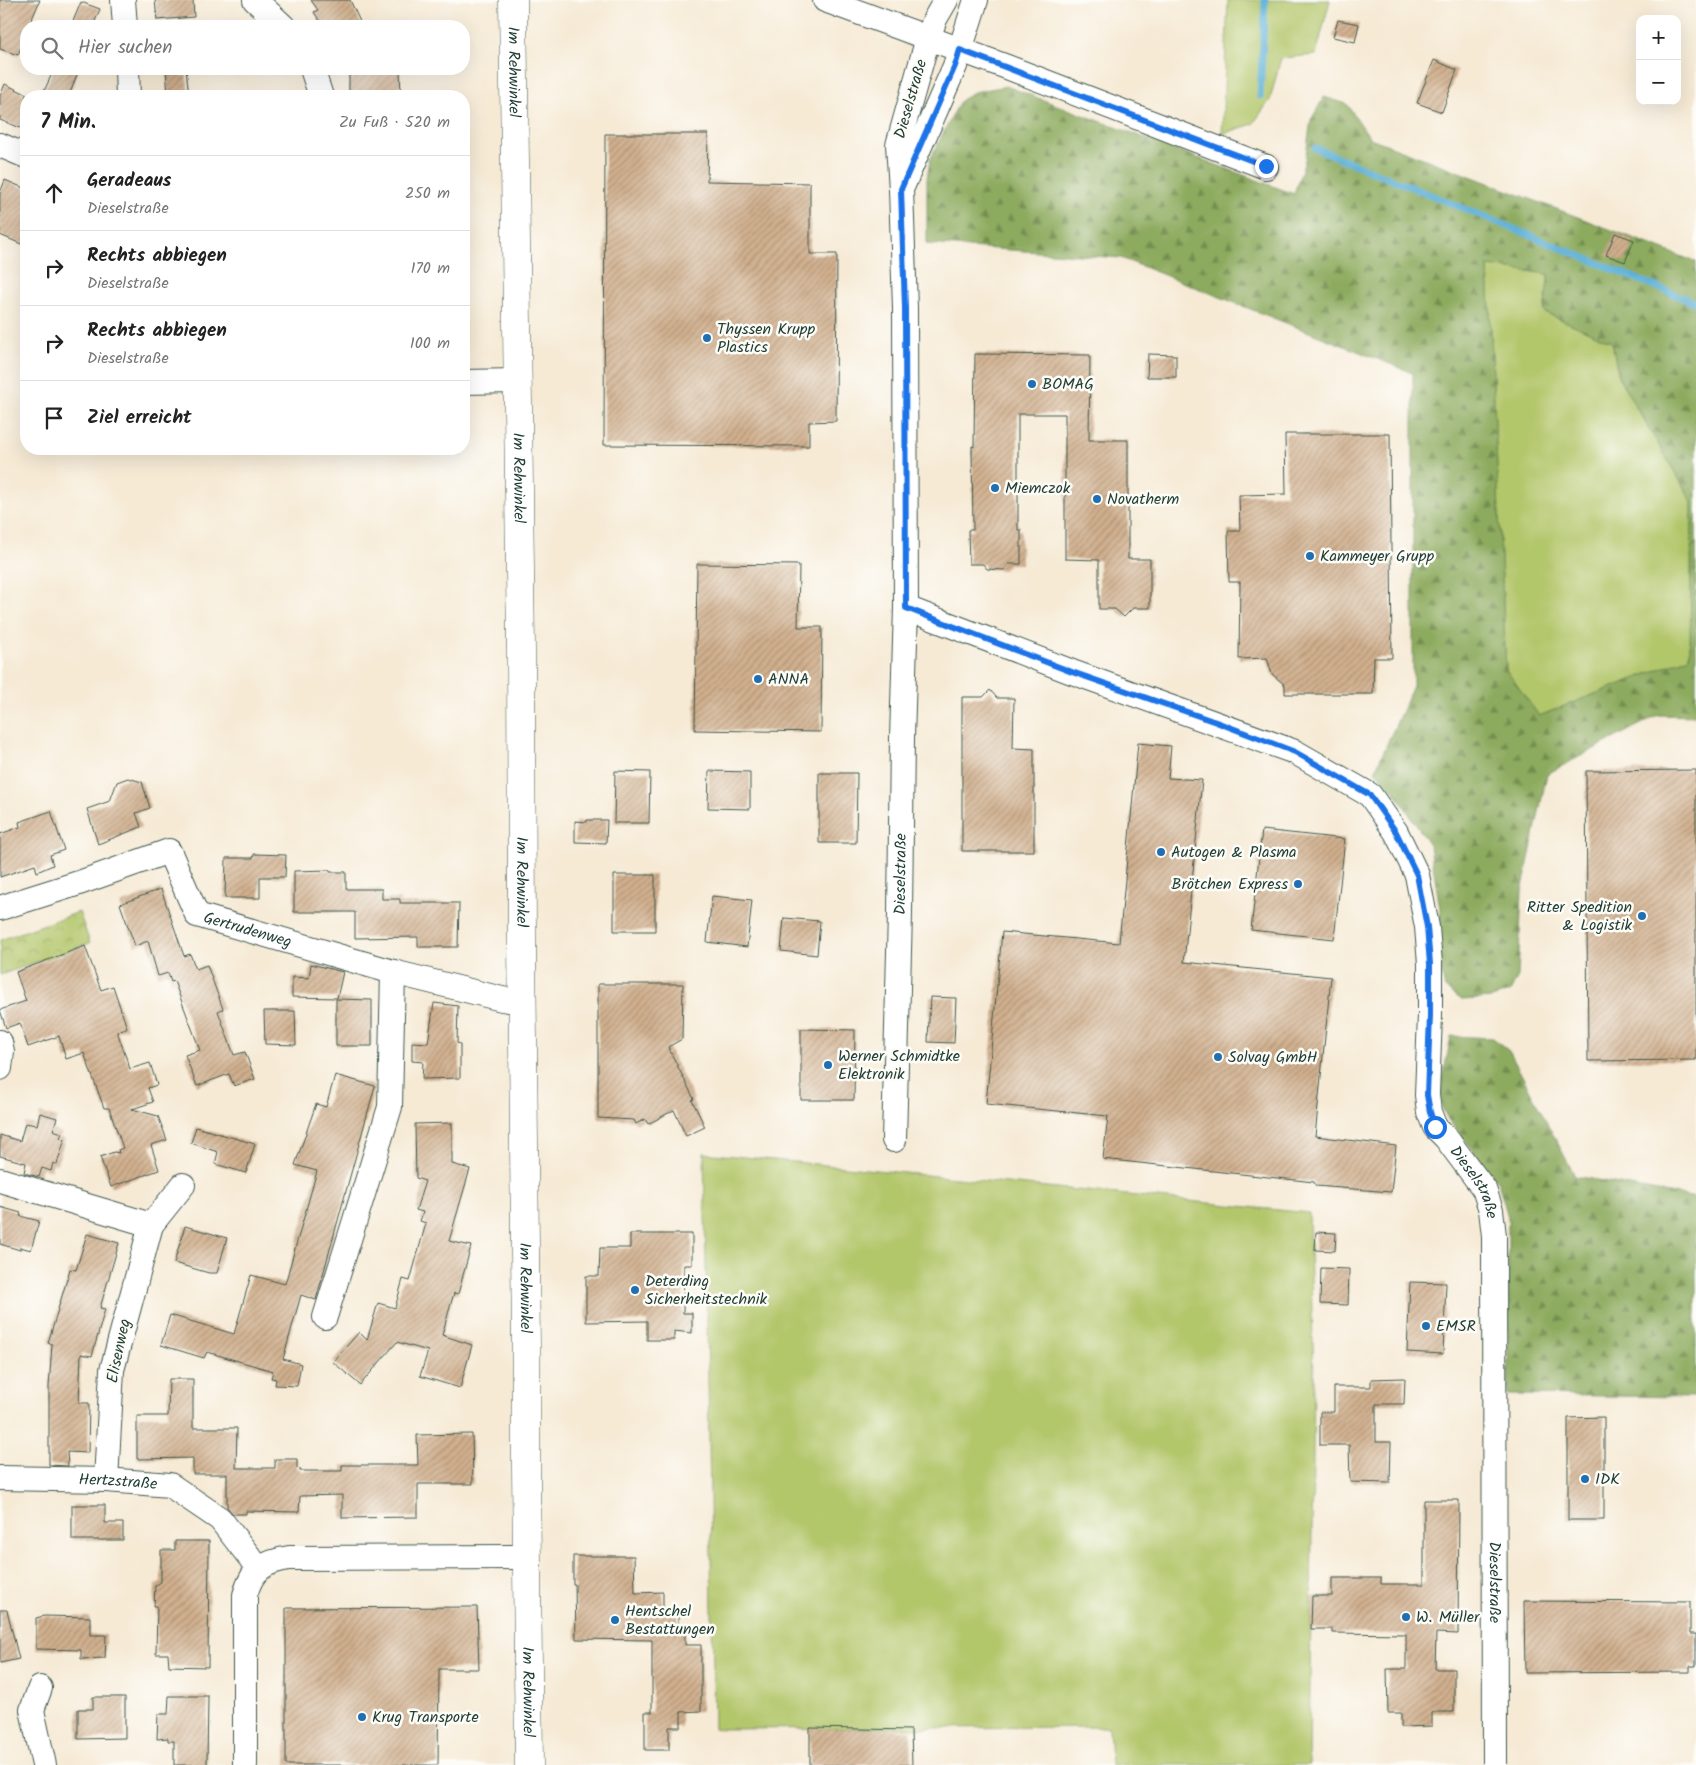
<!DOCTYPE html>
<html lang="de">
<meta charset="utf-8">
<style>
:root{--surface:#fff;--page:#f2f2f2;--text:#222;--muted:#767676;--line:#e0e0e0}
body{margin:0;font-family:Kalam,sans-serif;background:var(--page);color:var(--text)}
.controls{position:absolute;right:15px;top:15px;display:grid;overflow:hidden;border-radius:10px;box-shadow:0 5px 20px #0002}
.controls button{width:45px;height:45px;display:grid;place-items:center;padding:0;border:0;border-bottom:1px solid var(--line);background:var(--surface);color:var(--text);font:25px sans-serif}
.stop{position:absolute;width:15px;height:15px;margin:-11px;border:4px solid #1a73e8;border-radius:50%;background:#fff}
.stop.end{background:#1a73e8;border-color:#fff;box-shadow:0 1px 5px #0008}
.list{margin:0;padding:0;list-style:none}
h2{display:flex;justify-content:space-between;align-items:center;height:65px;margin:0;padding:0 20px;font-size:21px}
h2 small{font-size:16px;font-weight:400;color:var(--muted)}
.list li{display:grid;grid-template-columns:32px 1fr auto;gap:15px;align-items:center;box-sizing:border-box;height:75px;padding:0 20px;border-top:1px solid var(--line)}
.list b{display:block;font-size:19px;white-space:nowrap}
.list p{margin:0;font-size:16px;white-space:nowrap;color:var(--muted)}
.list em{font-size:16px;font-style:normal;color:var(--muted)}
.icon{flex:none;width:28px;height:28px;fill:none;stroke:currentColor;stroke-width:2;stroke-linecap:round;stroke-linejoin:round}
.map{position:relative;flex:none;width:1696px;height:1765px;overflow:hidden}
.search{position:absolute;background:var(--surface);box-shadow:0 5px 20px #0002;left:20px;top:20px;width:450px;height:55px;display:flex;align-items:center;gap:12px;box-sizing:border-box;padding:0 18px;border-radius:20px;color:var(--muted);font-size:19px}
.panel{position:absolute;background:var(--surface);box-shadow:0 5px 20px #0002;left:20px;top:90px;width:450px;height:365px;border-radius:20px}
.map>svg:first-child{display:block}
.green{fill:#b2c66b;stroke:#688250}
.forest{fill:url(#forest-firs);stroke:#56744a;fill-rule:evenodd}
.park{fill:url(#park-crowns);stroke:#688250}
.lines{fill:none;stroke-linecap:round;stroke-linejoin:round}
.stream{stroke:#58aed5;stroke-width:7}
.building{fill:url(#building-hatch)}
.minor-casing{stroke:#3f574c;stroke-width:26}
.tertiary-casing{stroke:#3f574c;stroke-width:29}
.minor{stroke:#fff;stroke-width:24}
.tertiary{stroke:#fff;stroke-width:28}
.route{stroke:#1a73e8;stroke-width:6}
.poi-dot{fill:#1f6fb2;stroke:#fdfcf7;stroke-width:2}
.labels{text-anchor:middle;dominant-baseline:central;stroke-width:5;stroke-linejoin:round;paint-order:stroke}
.street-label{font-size:16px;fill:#1f3d34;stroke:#fdfcf7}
.poi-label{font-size:16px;fill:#1f3d34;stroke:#fdfcf7;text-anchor:start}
</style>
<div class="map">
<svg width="1696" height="1765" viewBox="0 0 1696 1765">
<defs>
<pattern id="forest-firs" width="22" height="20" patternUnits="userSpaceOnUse" patternTransform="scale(1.25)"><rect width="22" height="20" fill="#8dab5f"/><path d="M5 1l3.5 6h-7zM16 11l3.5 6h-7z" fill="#738c4f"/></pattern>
<pattern id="park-crowns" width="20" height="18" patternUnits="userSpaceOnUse" patternTransform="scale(1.25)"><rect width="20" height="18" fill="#b2c66b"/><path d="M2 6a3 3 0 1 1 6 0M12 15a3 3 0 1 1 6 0" fill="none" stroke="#90a259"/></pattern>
<pattern id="building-hatch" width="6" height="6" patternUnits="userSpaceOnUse" patternTransform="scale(1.25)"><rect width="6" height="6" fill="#d1b08e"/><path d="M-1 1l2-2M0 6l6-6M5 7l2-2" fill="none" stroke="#a99075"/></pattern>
</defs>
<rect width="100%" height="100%" fill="#fdfcf7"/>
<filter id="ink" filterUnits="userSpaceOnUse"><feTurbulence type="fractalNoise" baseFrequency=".02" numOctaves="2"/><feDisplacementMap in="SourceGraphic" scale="10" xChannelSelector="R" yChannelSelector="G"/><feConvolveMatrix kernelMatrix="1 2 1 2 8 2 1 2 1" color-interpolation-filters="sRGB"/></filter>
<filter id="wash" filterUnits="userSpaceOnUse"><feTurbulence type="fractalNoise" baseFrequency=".0096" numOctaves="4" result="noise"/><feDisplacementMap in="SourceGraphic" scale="20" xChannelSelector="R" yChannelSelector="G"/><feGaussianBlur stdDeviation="1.12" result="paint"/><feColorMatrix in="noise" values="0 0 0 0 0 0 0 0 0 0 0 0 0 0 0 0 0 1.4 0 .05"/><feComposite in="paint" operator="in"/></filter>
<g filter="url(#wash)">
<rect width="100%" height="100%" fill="#f6ead5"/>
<path class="green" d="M1228,0H1330L1316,55L1281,58L1270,100L1253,124L1222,134Z
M1488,265L1549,274L1544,312L1612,342L1619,378L1692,501L1690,657L1539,716L1506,670Z
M704,1153L1309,1213L1314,1376L1309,1765H1111L1109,1727L714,1729Z"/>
<path class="forest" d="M1006,86L1294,194L1305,160L1311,120L1324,97L1347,104L1370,138L1696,262V716L1658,715L1547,774L1522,892L1518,976L1510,992L1492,998L1462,1000L1445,988L1441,970L1440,909L1430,846L1395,792L1375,771L1413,686V373L1121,258L927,244V179L930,159L960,101L974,92ZM1488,266L1549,274L1544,312L1612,342L1619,378L1692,501L1690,657L1539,716L1506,670Z
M1451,1036L1493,1038L1509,1051L1575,1176L1696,1198V1397L1508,1395V1217L1498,1182L1449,1121L1442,1108L1441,1087Z"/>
<path class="park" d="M79,912L90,943L0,975V940Z"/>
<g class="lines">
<path class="stream" d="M1260,96L1265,0
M1315,148L1696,303"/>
</g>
<g id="blocks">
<path class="building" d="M0,0H40L29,26H26V34L18,55L0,49Z
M155,0H193L194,17L157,20Z
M311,0H350L362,26H323L314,12L318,10Z
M81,2L100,9L93,26H71Z
M1338,20L1359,24L1355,42L1333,37Z
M1434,60L1457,70L1442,112L1417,103Z
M54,69H79L69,96H42Z
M166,69H186L189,96H168Z
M373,69H400L401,96H349V74L373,73Z
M5,84L26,94V130L0,120V96Z
M605,134H708L707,181L810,183V254H837L836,421L809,422V446L604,445Z
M5,180L26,189V246L0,235V193Z
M1615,233L1634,240L1625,262L1606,255Z
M975,354L1090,355L1089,440H1128V559H1150V608H1133L1124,617L1115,609H1099V560L1065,559V414H1018V530H1021V564H1009L1004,570L987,569L983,564H969L968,530H973L972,446L974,447Z
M1148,354L1176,355V377H1147Z
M1285,434H1390L1392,658H1374L1373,694H1285V685L1272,674L1267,658L1239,659L1240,582H1229L1228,531H1240L1239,495L1286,494Z
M697,564L799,565L798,627H822L821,732L695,730Z
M990,690L997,698H1014L1013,748L1034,749V851H962V697H983Z
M1138,743L1171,746L1168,778L1202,780L1184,962L1331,977L1315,1136L1396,1146L1391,1192L1316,1186L1314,1182L1103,1159L1108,1116L986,1104L1002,932L1119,943Z
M1696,770V1060L1588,1061L1586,771Z
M615,771L650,772L649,823H614Z
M709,771L750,772V809L708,808Z
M819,773H857L856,843H819Z
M128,778L142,782L150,808L136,813L141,827L98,844L87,809L110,801L117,782Z
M51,811L64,850L50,855L53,865L37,872L35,865L0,877V834L20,827L19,822Z
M587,820H607L606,843L575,842V821L587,822Z
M1262,830L1345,839L1334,939L1251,930Z
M254,854L286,855L285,877H260V898H225L226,858H253Z
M330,870V872H346V889H382V899H400V903H459L458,947H418V937L355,938V912H294V871Z
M614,875H655V931H614Z
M161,889L184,956L190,954L196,969L207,965L223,1009L218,1011L234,1055L245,1052L255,1079L234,1086L229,1074L197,1086L185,1055L200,1050L174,981L171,982L168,973L158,976L148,941L135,946L120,904Z
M712,896L752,900L747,947L707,942Z
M784,918L820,921L817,955L781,951Z
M85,946L101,990L113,986L127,1028L117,1031L130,1069L150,1063L157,1085L148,1088L153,1102L132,1109L158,1116L167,1140L151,1145L159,1170L111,1187L100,1157L114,1152L119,1153L118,1150L123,1148L109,1108H104L84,1053L66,1059L59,1036L28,1047L20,1023L6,1028L0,1010L26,1001L16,972Z
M311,964L343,972L337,998L292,997V977L309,978Z
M598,984H683L682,1039L668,1047L694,1099L692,1100L705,1127L686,1136L674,1110L648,1124L645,1119L636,1124L634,1120L598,1118Z
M930,997L956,998L954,1043L928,1042Z
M336,999L372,1000V1046H336Z
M434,1003L458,1006L457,1043L460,1044V1078L422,1079L423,1062L412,1061V1042L428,1043Z
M264,1011H295L296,1045L265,1044Z
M801,1029L855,1030L854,1100H801Z
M335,1075L375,1086L316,1300L301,1295L283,1359L301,1364L297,1386L275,1385L276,1379L271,1378L273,1371L207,1352L204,1358L161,1345L170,1315L234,1334L251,1275L285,1284L317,1171L295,1165L316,1104L326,1107Z
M40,1113L57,1118L53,1130L62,1133L60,1138L65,1139L57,1164L53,1163L51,1171L42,1168L39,1177L24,1173L26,1163L0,1156V1135L20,1141L25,1123L37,1125Z
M452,1123V1164L470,1169L449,1241L471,1246L458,1294L454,1293L442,1335L472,1345L460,1388L420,1376L428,1351L397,1342L360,1385L333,1362L359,1332L367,1340L378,1303L395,1308L403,1279L410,1281L426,1223L420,1221L423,1212L416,1210L425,1181L416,1178L415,1124Z
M196,1127L255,1144L246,1173L215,1164L218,1152L191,1143Z
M0,1207L21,1213L20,1216L39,1221L31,1250L20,1247V1250L0,1244Z
M185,1226L227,1238L217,1273H209L174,1263Z
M1316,1232L1336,1233L1335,1251L1315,1250Z
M87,1234L119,1243L100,1308L105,1309L92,1356L81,1354L79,1403H89L88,1453L67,1452L68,1466L49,1465V1387L52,1344L48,1343L70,1269L76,1270Z
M630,1234H692V1265H684L683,1313H692V1333L674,1331V1340H647V1321L586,1322V1276H599L600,1248H630Z
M1321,1268L1349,1269L1348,1305L1320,1304Z
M1410,1282L1446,1283L1443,1354L1407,1352Z
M1405,1378L1404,1404H1376V1442H1391L1390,1483L1350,1482L1349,1445H1320V1412H1334V1387H1371V1379Z
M169,1379H193V1428H237L236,1468H275V1459H297V1468L300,1469V1471H342V1465H418L417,1435L472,1434L473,1484H418V1517L342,1518V1495L300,1496L299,1512L246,1511V1514H233L227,1507V1474H193V1458L137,1459V1416H168Z
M1604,1417V1520H1568V1418Z
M1424,1500H1459L1458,1634L1436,1633L1435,1669H1454V1712H1432V1726L1401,1727V1713H1388L1387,1669H1406V1634L1332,1633V1629H1311L1312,1596H1332V1578H1381V1584H1424Z
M72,1505H105V1523H123V1540H72Z
M175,1541H209L208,1667L169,1666L168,1654H156L157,1606H154L155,1586L161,1582V1550H175Z
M573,1556H634L635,1593L663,1592V1611L678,1610V1630H685V1645H701V1711L681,1712V1727H669V1750H645V1712H652V1640L576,1639L575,1584H573Z
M1524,1601L1690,1602V1634H1696V1666H1690V1672L1525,1673Z
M477,1607L479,1669H439L438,1765H286V1608Z
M0,1610H7L19,1659L0,1663Z
M44,1616L90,1617V1635H106L105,1658L81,1659V1650L36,1649V1618Z
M169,1696H208L207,1765H174V1741H168V1738L157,1739L158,1714H168Z
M93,1697H125V1738L78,1739V1709H93Z
M810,1728L911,1730L912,1765H810Z"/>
</g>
</g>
<g filter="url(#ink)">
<use href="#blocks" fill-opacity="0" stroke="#3f574c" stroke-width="1"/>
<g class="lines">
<defs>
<g id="minor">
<path d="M123,0L125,26"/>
<path d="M255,0L283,26"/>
<path d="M825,0L1007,67L1266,167"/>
<path id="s1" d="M946,0L935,19L928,38L898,145L901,189L905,308L906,608L1072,672L1295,752L1370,795L1396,832L1417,875L1427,927L1430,964V1015L1427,1095L1429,1112L1435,1127L1446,1138L1484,1189L1491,1210L1494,1236L1495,1765"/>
<path d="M127,69L128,96"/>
<path d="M312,69L321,96"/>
<path d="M0,145L26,156"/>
<path d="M903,185L955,66L976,0"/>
<path d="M464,382L517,381"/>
<path id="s2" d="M0,908L79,883L169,851L197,915L393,972L502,999L523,1002"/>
<path d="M0,1042L2,1051L0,1068"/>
<path id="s3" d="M894,1140L900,914L902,738L906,608"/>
<path d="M0,1180L151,1225L112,1370L106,1480"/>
<path d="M151,1225L183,1185"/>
<path d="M325,1317L390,1107L393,972"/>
<path id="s4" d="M0,1478L106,1480L170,1485L220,1519L259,1569"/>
<path d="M40,1688L32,1710L44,1765"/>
<path d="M245,1765V1595C252,1569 264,1562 289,1558L527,1557"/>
</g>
<g id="tertiary">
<path id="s5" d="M513,0L521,650L522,940L526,1349V1466L529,1765"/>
</g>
</defs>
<use href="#minor" class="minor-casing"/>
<use href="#tertiary" class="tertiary-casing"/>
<use href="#minor" class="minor"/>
<use href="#tertiary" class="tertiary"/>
</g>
</g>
<g class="lines" filter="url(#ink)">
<path class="route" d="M1266,166L960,50L955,66L901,189L905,308L906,608L1072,672L1216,722L1295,752L1370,795L1396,832L1417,875L1427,927L1430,964V1015L1427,1095L1430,1112L1435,1127"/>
</g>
<g class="poi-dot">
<circle cx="707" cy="338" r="5"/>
<circle cx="1032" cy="384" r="5"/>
<circle cx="995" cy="488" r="5"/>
<circle cx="1097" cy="499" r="5"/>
<circle cx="1310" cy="556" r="5"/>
<circle cx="758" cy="679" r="5"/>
<circle cx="1161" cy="852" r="5"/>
<circle cx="1298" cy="884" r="5"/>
<circle cx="1642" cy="916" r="5"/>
<circle cx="1218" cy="1057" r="5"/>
<circle cx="828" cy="1065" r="5"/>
<circle cx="635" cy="1290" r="5"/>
<circle cx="1426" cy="1326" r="5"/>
<circle cx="1585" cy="1479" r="5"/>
<circle cx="1406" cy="1617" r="5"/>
<circle cx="615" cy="1620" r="5"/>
<circle cx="362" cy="1717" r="5"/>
</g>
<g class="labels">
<g class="street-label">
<text stroke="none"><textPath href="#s5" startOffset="72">Im Rehwinkel</textPath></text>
<text transform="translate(911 99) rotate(-74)">Dieselstraße</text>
<text stroke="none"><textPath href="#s5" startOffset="478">Im Rehwinkel</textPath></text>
<text stroke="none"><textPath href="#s3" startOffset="266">Dieselstraße</textPath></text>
<text stroke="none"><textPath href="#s5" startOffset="882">Im Rehwinkel</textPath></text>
<text stroke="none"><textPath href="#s2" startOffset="301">Gertrudenweg</textPath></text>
<text stroke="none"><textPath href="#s1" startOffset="1534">Dieselstraße</textPath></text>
<text stroke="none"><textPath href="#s5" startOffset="1288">Im Rehwinkel</textPath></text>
<text transform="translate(119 1351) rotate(-78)">Elisenweg</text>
<text stroke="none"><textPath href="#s4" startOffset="118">Hertzstraße</textPath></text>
<text stroke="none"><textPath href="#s1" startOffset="1939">Dieselstraße</textPath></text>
<text stroke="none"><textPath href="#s5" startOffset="1692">Im Rehwinkel</textPath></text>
</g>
<g class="poi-label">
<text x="717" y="329">Thyssen Krupp<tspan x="717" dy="18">Plastics</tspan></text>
<text x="1042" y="384">BOMAG</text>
<text x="1005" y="488">Miemczok</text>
<text x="1107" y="499">Novatherm</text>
<text x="1320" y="556">Kammeyer Grupp</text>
<text x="768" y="679">ANNA</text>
<text x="1171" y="852">Autogen &amp; Plasma</text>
<text x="1288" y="884" text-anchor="end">Brötchen Express</text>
<text x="1632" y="907" text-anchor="end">Ritter Spedition<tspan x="1632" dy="18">&amp; Logistik</tspan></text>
<text x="838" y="1056">Werner Schmidtke<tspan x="838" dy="18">Elektronik</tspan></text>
<text x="1228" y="1057">Solvay GmbH</text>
<text x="645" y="1281">Deterding<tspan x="645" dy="18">Sicherheitstechnik</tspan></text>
<text x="1436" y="1326">EMSR</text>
<text x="1595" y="1479">IDK</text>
<text x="625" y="1611">Hentschel<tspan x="625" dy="18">Bestattungen</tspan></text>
<text x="1416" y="1617">W. Müller</text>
<text x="372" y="1717">Krug Transporte</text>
</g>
</g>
</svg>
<div class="controls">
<button>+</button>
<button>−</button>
</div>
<div class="stop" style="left:1435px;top:1127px"></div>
<div class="stop end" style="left:1266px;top:166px"></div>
<div class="search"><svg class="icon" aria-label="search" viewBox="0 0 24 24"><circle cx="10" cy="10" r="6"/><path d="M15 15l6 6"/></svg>Hier suchen</div>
<section class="panel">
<h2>7 Min.<small>Zu Fuß · 520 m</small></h2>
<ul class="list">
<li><svg class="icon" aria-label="ahead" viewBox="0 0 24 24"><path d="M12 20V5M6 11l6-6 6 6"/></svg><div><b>Geradeaus</b><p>Dieselstraße</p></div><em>250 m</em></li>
<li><svg class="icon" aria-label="right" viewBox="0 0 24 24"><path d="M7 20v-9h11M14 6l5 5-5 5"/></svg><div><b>Rechts abbiegen</b><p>Dieselstraße</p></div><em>170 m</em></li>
<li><svg class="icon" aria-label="right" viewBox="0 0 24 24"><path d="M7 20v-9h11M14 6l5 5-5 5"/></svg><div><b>Rechts abbiegen</b><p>Dieselstraße</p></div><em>100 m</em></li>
<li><svg class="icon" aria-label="arrive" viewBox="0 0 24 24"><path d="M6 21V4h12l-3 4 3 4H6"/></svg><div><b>Ziel erreicht</b></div></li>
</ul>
</section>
</div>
